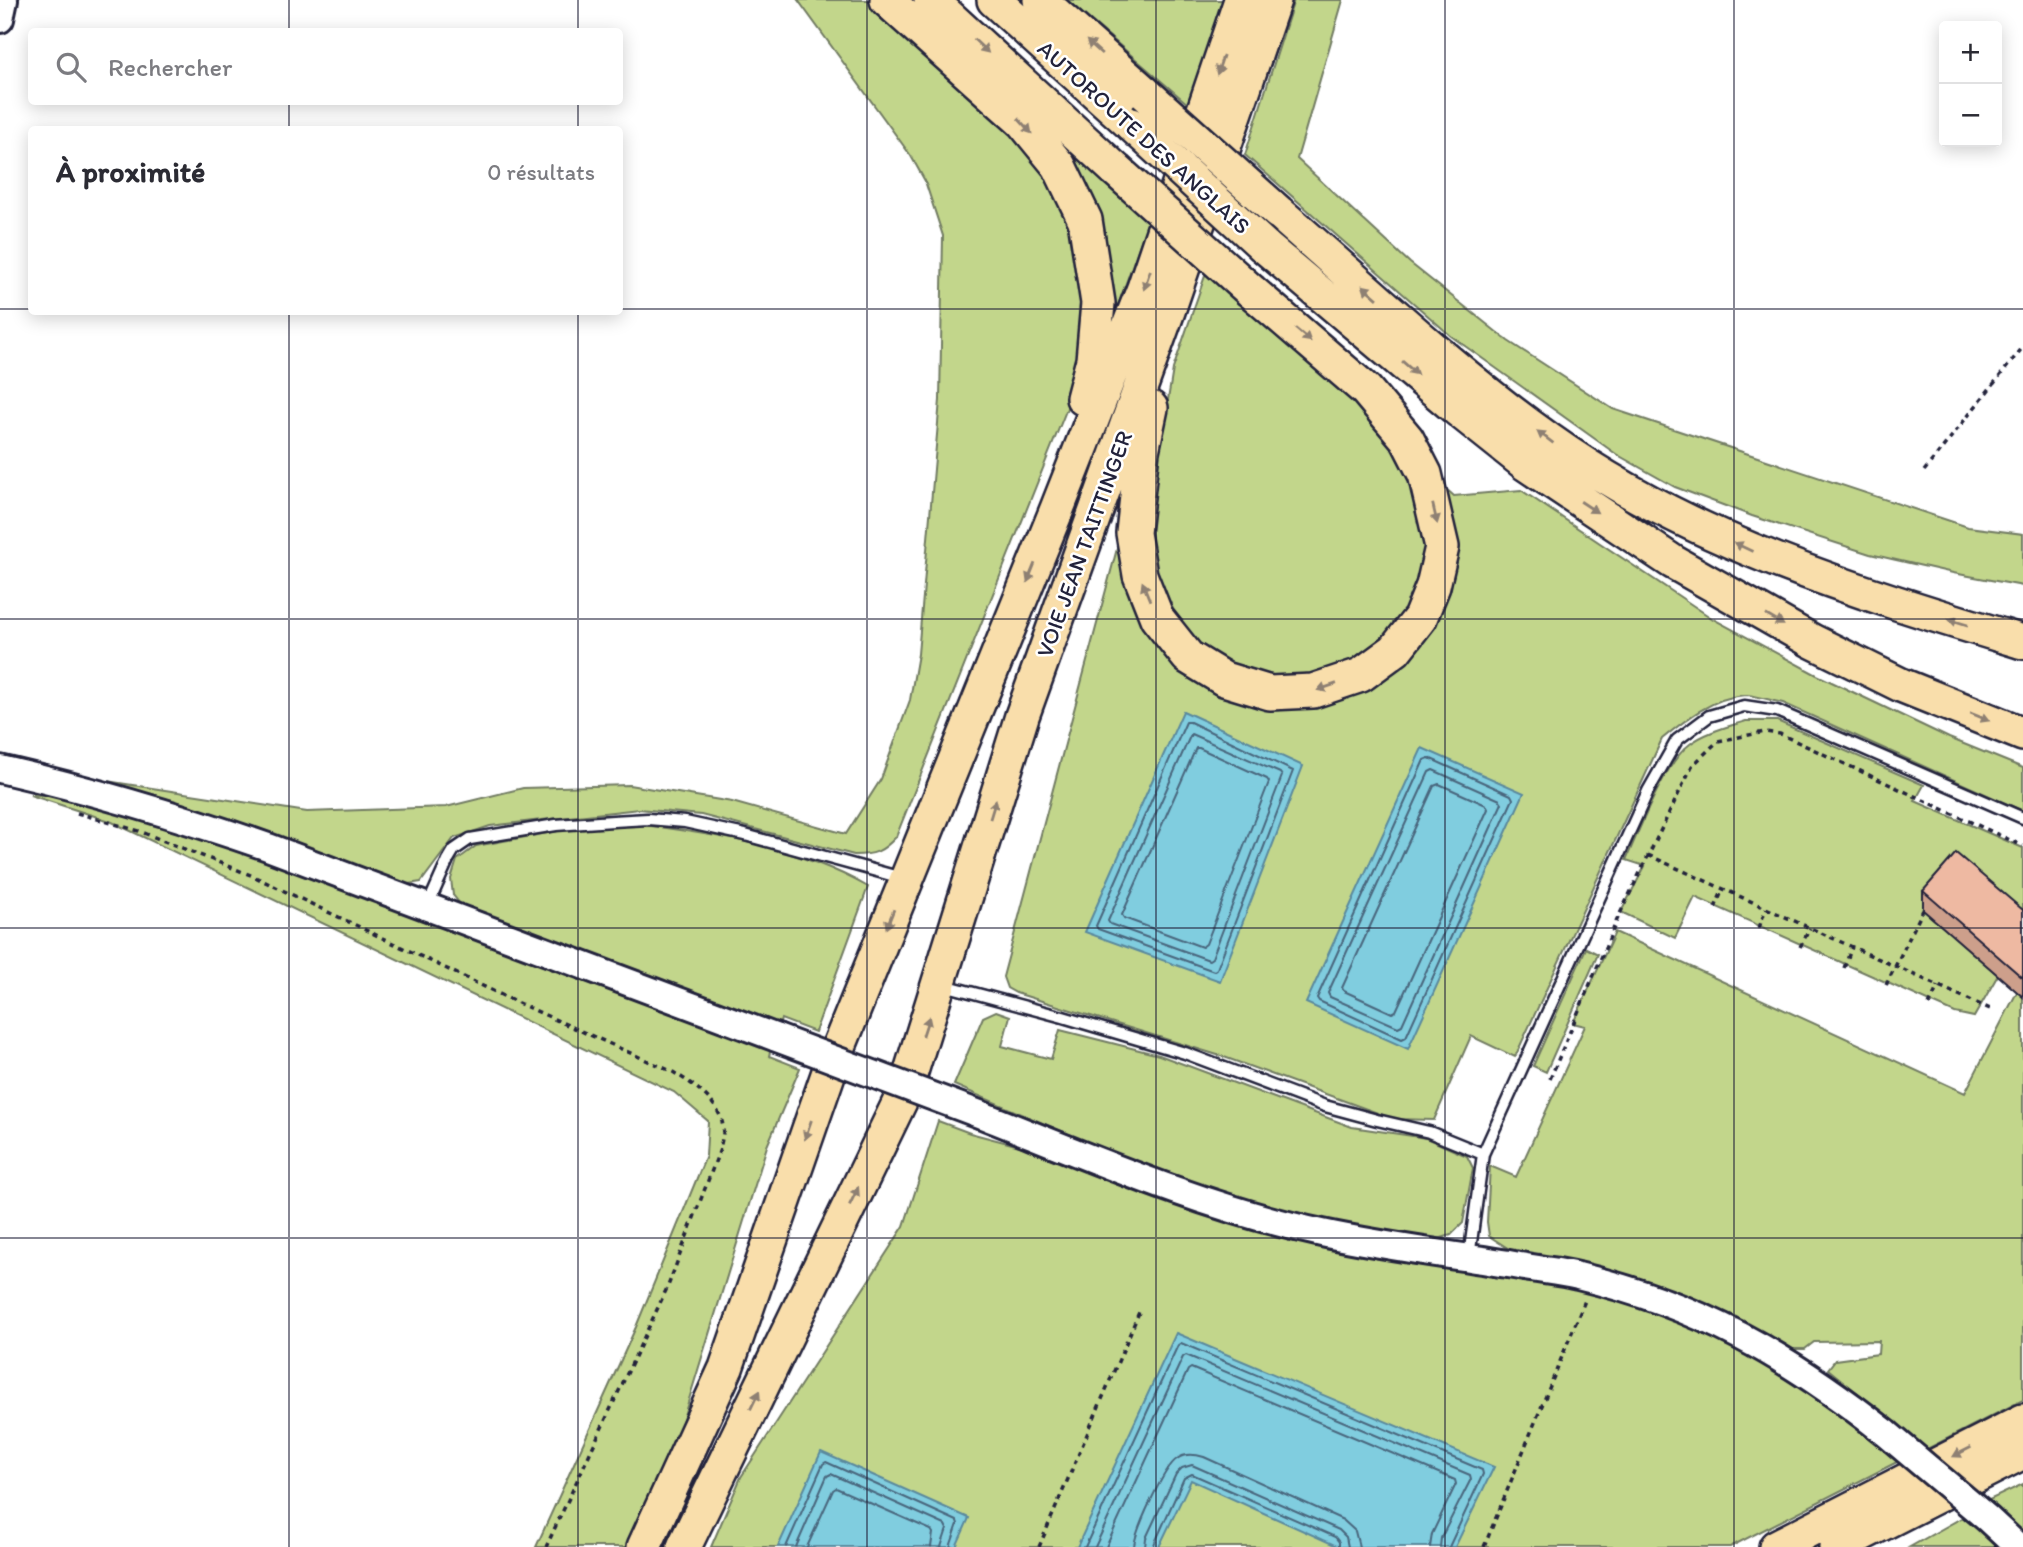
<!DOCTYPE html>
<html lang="fr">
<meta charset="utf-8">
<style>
:root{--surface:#fff;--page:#f7f7f7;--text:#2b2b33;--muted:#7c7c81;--line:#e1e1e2}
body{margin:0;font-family:Itim,sans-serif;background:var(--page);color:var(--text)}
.controls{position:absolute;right:21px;top:21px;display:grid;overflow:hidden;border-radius:7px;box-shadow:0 4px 18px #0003}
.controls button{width:63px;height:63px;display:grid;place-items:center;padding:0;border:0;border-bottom:2px solid var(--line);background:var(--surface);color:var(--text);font:35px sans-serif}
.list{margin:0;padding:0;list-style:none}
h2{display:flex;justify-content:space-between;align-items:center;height:91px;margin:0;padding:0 28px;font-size:30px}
h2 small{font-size:23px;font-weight:400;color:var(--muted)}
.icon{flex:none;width:38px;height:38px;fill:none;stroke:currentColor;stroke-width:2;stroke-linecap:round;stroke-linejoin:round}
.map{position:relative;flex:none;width:2023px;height:1547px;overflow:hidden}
.search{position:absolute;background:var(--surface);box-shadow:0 4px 18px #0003;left:28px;top:28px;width:595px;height:77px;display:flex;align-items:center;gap:18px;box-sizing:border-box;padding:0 24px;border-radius:7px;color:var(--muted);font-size:26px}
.panel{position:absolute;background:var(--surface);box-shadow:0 4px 18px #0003;left:28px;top:126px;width:595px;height:189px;border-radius:7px}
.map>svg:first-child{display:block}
.green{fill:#c2d68b;stroke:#727c63;stroke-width:2}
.water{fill:#80cddf;stroke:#5a899d;stroke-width:2}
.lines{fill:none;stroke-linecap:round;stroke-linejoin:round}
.shore{stroke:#48667d;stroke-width:2}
.lane-casing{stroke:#22223b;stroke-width:15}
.secondary-casing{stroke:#22223b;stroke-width:32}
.highway-casing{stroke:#22223b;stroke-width:38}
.path{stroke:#22223b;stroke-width:3.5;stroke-dasharray:5 5;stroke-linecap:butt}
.lane{stroke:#fff;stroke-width:10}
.secondary{stroke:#fff;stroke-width:26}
.highway{stroke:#f9deab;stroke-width:33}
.secondary-bridge-casing{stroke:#22223b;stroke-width:32;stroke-linecap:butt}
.highway-bridge-casing{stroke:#22223b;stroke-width:38;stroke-linecap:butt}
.secondary-bridge{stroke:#fff;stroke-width:26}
.highway-bridge{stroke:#f9deab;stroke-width:33}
.wall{fill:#cd9f8b;stroke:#22223b;stroke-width:2}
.building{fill:#eeb9a2;stroke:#22223b;stroke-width:2}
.oneway{fill:#8e8073}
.grid{fill:none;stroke:#22223b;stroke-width:2;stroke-opacity:0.55}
.labels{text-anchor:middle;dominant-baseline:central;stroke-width:5;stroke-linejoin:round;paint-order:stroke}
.street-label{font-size:23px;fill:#22223b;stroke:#fff}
</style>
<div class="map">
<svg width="2023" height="1547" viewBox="0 0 2023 1547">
<rect width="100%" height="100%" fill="#fff"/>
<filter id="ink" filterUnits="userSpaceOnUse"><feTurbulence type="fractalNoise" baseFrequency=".0143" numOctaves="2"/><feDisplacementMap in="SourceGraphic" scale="14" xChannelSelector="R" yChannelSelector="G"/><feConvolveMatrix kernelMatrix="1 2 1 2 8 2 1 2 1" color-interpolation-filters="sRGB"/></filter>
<g filter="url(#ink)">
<path class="green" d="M798,0H868L977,100L1028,150L1055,185L1072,229L1089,323L1071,398L896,837C882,852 874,855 854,855L701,815L639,809L490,826L454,838L421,882L402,885L179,802L87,778L307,812L446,807L523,788L629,785L732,802L846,834L881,779L910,700L918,654L940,400L943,236L925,181L911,156Z
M1067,0H1224L1189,105Z
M1294,0H1343L1297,159L1410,263L1508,341L1613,409L1968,527L2023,534V586L1953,573L1870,554L1752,516L1675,487L1616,454L1451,336L1245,155Z
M980,67L1149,219L1108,333L1093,224Z
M1207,270L1351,397L1385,435L1408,471L1425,515L1427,569L1393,634L1362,657L1313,675L1274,678L1241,672L1207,652L1180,624L1163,595L1152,556L1150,510L1173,369Z
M1436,480L1454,496L1521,490L1713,619L1817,675L1949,738L2023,768V811L1783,703C1772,701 1757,695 1745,695C1713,697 1685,720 1662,739L1515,1057L1471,1036L1434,1120L1394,1119L1224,1057L1016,993L1007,988L1003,977L1119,541L1140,613L1294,704L1429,626Z
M1746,721H1777L1924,785L1915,801L2023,848V929L1924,910L1998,975L1974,1017L1955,1013L1695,897L1675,938L1621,912L1645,866L1626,860C1639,830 1665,762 1690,744C1706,732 1727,727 1746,721Z
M68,794L224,842L771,1048L769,1056L800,1068L767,1146L678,1435L629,1547H536L636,1327L706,1156L708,1121L674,1092L110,821L30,795Z
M613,821C699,832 792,843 868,887L815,1032L781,1019L779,1026L464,909L453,895L451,879L457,860L476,846Z
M1615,932L1965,1093L2017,992L2023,997V1400L1927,1449L1828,1369L1835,1360L1878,1354L1879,1341L1814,1342L1805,1349H1784L1517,1254L1489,1236L1487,1222L1490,1166L1516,1177L1585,1026L1573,1023Z
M1586,948L1598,954L1546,1072L1533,1066Z
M996,1011L1010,1016L1002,1046L1051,1059L1060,1030L1159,1055L1352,1127L1426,1138L1467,1156L1473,1168L1463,1223L1451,1235L1429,1242L1282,1215L1131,1161L954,1085L983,1017Z
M938,1121L970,1133L1042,1152L1572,1284L1677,1318L1758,1356L1808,1389L1899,1461L1730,1547H711L741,1477L904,1226Z
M2023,1484V1533L1989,1500Z
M1965,1516L2000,1547H1910Z"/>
<path class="water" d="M1183,711L1303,766L1220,981L1085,932Z
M1422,748L1524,793L1408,1049L1306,1003Z
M1176,1333L1494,1467L1455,1547H1339L1191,1480L1159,1547H1077Z
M821,1452L969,1518L956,1547H778Z"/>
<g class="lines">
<path class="shore" d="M1186,722H1190L1293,771L1217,969L1214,971L1098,929L1096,926Z
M1191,734L1280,773L1282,776L1212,958L1209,960L1110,924L1108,921Z
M1196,748H1199L1267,779L1269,782L1206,944L1202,947L1124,918L1122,915Z
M1429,758L1511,795L1513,799L1406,1037L1402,1039L1319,1001L1317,998L1424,760Z
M1433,770L1500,800L1502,803L1402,1025L1398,1027L1330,997L1328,993L1429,772Z
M1439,784L1486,805L1488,809L1396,1011L1392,1013L1344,991L1342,988L1434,786Z
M786,1547L823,1464L826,1462L957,1521L958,1524L950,1547
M796,1547L827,1476L831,1474L945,1525L947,1529L941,1547
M807,1547L833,1490L836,1488L931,1530L933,1533L931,1547
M1085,1547L1178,1345L1181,1343L1482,1470L1483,1474L1449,1547
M1095,1547L1183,1357L1186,1355L1470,1475L1471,1479L1441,1538L1440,1547
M1106,1547L1188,1370L1191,1368L1455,1480L1456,1484L1432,1534L1430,1547
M1134,1547C1135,1531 1164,1467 1177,1459C1185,1453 1194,1454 1204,1457L1343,1520L1355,1531L1359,1547
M1145,1547L1146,1538L1176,1474L1182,1468L1192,1465L1339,1530L1346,1537L1348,1547
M1153,1547L1184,1478L1192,1474L1335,1537L1339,1542V1547"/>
<defs>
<path id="lane" d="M428,905L448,860L454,850L470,839L556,825L613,821L648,819L685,822L745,835L902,878
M944,985L1063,1017L1185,1053L1325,1106L1377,1120L1429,1132L1483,1154
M1469,1257L1483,1154L1648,791L1677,740L1709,716L1744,706L1777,711L2023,818"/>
<path id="secondary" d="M0,19L4,0
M0,769C91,790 179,816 268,847L777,1038
M982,1115C1093,1159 1205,1208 1322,1233C1387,1247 1454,1255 1520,1266C1539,1270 1559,1271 1578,1276C1700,1305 1787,1355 1886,1433"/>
<path id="highway" d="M887,0L1023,122L1059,166L1085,220L1098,303L1093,360L1083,398
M931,0L1116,170
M994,0L1132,125
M1040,0L1145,93
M1278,212C1367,289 1453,372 1549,440C1691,542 1858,592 2023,642
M1264,246L1457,409L1526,464L1673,562L1812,641L1901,685L2023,734
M1151,408L1142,451L1133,533L1140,575L1157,618L1188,657L1224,679L1270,693L1313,691L1361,675L1395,650L1420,618L1433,586L1442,547L1425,474L1407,439L1366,390L1251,291
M644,1547L726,1368L831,1066L1057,509L1144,288L1241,0
M684,1547L905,1091L1022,716L1168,311L1274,0
M1776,1547L2023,1421
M1836,1547L2023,1452"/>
</defs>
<use href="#lane" class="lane-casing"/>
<use href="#secondary" class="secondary-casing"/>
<use href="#highway" class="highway-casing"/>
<path class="path" d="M1924,471L2023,347
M77,813L139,831L253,876L516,1002L673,1072C693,1084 719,1101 723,1126C724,1134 721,1142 720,1149L668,1286L546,1547
M1648,855L1990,1009
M1715,908L1723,889
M1759,928L1766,908
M1800,947L1810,928
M1844,968L1852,947
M1886,985L1923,910
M1929,1005L1938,986
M1550,1079L1617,920L1692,766L1718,741L1765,732L1780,734L2023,846
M1039,1547L1140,1310
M1484,1547L1586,1298"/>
<use href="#lane" class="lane"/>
<use href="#secondary" class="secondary"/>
<use href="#highway" class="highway"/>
<defs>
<path id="secondary-bridge" d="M777,1038L982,1115
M1886,1433L1988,1519L2018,1547"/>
<path id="highway-bridge" d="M1145,93L1278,212
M1132,125L1264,246
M1116,170L1251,291"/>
</defs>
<use href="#secondary-bridge" class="secondary-bridge-casing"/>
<use href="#highway-bridge" class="highway-bridge-casing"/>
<use href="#secondary-bridge" class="secondary-bridge"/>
<use href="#highway-bridge" class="highway-bridge"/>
</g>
<path class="wall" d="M1923,891L2023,910V997L1923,910Z"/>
<path class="building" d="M1956,853L2023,910V978L1923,891Z"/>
<defs><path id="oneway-solid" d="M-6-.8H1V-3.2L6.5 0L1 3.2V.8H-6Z" transform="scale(1.75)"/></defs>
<g class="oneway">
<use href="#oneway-solid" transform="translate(981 46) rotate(43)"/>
<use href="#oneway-solid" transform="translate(1094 47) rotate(-138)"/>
<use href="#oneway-solid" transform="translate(1220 65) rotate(108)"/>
<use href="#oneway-solid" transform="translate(1025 126) rotate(48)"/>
<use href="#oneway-solid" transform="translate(1147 280) rotate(109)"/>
<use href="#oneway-solid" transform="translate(1370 292) rotate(-139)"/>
<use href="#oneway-solid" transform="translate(1303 335) rotate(40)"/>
<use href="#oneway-solid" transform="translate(1410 368) rotate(41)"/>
<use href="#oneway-solid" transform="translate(1545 437) rotate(-143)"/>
<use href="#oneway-solid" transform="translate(1589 507) rotate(33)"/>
<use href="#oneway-solid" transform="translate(1435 514) rotate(77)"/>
<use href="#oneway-solid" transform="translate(1743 547) rotate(-155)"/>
<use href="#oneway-solid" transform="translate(1031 573) rotate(112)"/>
<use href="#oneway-solid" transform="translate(1146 591) rotate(-112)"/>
<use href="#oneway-solid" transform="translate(1775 620) rotate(30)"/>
<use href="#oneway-solid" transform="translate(1958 622) rotate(-163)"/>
<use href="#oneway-solid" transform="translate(1327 687) rotate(161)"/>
<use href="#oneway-solid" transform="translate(1980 717) rotate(22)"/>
<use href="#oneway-solid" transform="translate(993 809) rotate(-73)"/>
<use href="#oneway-solid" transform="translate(890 919) rotate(112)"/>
<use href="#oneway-solid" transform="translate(926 1026) rotate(-72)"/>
<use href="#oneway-solid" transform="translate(808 1130) rotate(109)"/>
<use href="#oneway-solid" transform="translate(854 1196) rotate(-64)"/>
<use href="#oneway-solid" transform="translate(755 1400) rotate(-64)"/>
<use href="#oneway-solid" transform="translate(1962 1452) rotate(153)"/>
</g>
</g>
<path class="grid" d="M289,0V32M578,0V32M867,0V1547M1156,0V1547M1445,0V1547M1734,0V1547M289,102V130M578,102V130M0,309H32M620,309H2023M289,312V1547M578,312V1547M0,619H2023M0,928H2023M0,1238H2023"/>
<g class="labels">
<g class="street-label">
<text transform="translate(1144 137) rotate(42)">AUTOROUTE DES ANGLAIS</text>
<text transform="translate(1084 544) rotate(-70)">VOIE JEAN TAITTINGER</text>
</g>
</g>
</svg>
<div class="controls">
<button>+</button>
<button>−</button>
</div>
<div class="search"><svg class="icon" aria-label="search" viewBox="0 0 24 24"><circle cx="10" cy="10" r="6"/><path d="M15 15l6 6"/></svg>Rechercher</div>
<section class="panel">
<h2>À proximité<small>0 résultats</small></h2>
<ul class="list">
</ul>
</section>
</div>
